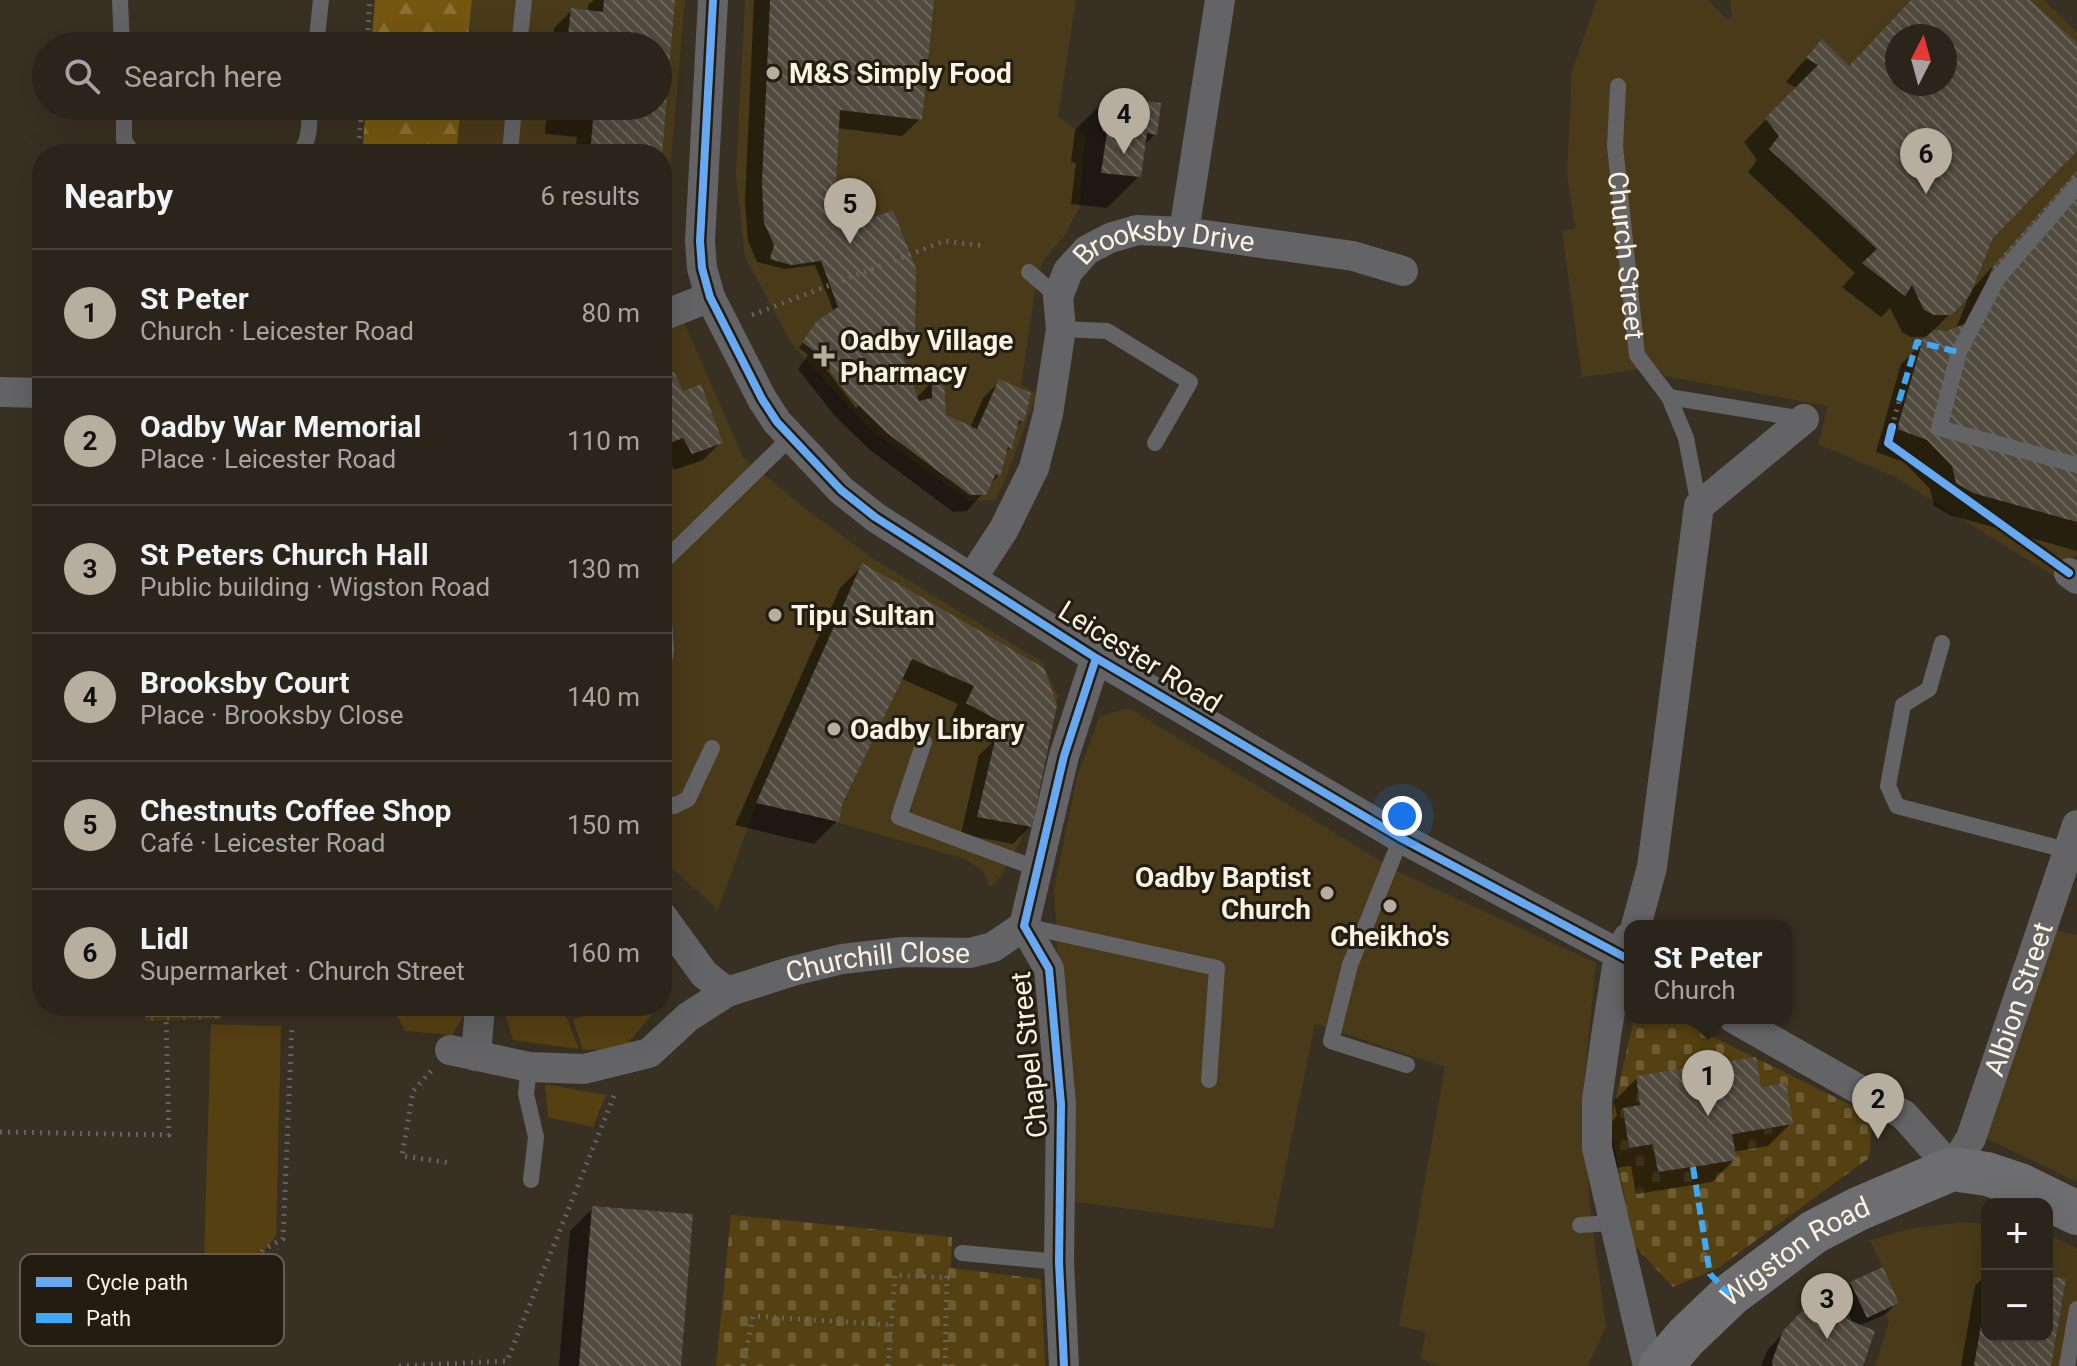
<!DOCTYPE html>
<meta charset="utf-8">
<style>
:root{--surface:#2a241a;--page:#363027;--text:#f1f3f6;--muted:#a5a4a2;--line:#464139;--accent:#b6ae9f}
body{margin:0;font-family:Roboto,sans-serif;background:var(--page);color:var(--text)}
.controls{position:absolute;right:24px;bottom:24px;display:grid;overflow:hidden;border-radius:16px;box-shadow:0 8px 32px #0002}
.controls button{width:72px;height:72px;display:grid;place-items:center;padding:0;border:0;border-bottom:2px solid var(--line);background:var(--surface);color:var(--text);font:40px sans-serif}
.compass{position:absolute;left:1885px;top:24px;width:72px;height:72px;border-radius:50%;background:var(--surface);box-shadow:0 8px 32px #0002;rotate:6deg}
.you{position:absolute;left:1402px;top:816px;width:28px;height:28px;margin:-20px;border:6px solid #fff;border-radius:50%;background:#1a73e8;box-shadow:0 0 0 12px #1a73e833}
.badge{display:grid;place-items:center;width:52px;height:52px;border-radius:50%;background:var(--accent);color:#111;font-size:26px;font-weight:700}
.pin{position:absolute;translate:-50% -66px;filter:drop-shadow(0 2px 4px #0008)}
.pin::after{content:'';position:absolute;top:42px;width:28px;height:24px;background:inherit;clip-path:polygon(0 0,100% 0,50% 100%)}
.popup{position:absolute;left:1624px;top:920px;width:168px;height:104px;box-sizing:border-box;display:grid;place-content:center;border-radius:16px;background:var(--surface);filter:drop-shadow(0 2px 6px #0005);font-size:26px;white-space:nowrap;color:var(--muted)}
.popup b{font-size:30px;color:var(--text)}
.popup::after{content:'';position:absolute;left:50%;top:100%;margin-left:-16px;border:16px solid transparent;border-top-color:var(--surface)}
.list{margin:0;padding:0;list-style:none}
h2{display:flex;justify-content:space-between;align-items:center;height:104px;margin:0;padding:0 32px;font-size:34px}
h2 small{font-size:26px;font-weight:400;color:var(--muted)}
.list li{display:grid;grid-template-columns:52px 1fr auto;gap:24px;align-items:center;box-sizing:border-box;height:128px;padding:0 32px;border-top:2px solid var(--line)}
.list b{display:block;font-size:30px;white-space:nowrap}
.list p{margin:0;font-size:26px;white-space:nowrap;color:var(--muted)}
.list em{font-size:26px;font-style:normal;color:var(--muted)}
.icon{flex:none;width:44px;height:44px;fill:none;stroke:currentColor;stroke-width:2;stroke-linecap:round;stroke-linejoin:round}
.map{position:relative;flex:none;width:2077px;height:1366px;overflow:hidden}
.search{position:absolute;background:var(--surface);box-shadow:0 8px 32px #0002;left:32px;top:32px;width:640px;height:88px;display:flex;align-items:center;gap:20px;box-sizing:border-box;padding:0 28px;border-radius:44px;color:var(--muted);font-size:30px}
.panel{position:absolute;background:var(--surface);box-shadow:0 8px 32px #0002;left:32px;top:144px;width:640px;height:872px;border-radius:32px}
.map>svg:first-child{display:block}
.built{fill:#493a19;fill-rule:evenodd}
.industrial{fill:url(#industrial-grid)}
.green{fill:#554012}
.forest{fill:url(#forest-firs)}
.cemetery{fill:url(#cemetery-stones)}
.shadow{fill:#0007;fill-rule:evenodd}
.building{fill:url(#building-back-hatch);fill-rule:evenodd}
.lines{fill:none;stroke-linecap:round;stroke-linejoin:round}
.path{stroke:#656260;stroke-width:5;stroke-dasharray:2 6;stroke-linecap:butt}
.lane{stroke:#646365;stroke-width:16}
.street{stroke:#646365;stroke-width:30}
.secondary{stroke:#6e6d70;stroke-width:44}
.quiet{stroke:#3fa9f5;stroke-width:6;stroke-dasharray:12 6;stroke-linecap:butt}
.cycleway-casing{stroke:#231d11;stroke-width:13}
.cycleway{stroke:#66a8f1;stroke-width:8}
.poi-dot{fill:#b6ae9f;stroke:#231d11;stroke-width:3}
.labels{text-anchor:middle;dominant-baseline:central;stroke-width:6;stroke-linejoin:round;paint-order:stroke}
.poi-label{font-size:28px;font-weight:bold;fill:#faf2e2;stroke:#231d11;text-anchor:start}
.street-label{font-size:28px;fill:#faf2e2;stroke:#231d11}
.key{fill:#231d11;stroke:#645d50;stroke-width:2}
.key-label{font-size:22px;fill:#faf2e2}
</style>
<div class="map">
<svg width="2077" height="1366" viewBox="0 0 2077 1366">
<defs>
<pattern id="industrial-grid" width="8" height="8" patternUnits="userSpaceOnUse" patternTransform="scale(2)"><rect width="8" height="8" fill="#493a19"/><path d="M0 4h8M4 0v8" fill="none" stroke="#64573a"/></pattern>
<pattern id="forest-firs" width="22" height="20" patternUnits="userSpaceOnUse" patternTransform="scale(2)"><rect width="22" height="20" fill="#755711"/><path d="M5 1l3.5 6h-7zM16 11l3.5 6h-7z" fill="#8a7033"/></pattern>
<pattern id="cemetery-stones" width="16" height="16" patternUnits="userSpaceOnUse" patternTransform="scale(2)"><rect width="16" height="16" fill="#554012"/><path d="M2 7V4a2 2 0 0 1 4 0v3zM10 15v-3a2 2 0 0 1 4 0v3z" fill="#6e5c34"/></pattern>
<pattern id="building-back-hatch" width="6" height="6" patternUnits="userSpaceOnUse" patternTransform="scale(2)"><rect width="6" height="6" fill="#514b3f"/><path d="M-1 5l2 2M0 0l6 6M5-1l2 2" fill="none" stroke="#6b655a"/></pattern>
</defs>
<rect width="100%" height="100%" fill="#383022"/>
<path class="built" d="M472,0H685L662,264V154H456L461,106H658V46H467Z
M745,0H1076L1058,117L1085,135L1080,206L1064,237L1043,261L1034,298L1021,385L1037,394L1005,480L995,500L969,501L869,429L791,343L745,257L736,175Z
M1597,0H1708L1728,20L1732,16L1730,0H2044L2077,32V556L2074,555L2060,580L1895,477L1818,444L1828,406L1665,376L1656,367L1582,377L1562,231L1575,228L1567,174L1572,71ZM1897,36H1945V84H1897Z
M662,272L743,457L807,510L875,560L1042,662L1058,696L1021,840L1002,875L990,888L983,871L966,859L758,800L718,910L662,859Z
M1129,708L1399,872L1596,963L1582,1104L1591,1216L1606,1327L1588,1366H1439L1420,1358L1426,1332L1399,1326L1445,1067L1315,1024L1273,1229L1072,1201L1054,890L1077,776L1100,716Z
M2050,929L2077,935V1182L1984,1137Z
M1968,1222L1987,1224V1336H2047V1233L2077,1249V1366H1875L1889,1322L1883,1311L1899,1303L1870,1240L1912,1228Z"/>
<path class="industrial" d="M145,1006H220L221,1019L145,1021Z"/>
<path class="green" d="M392,1006H470L452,1035L405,1031Z
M503,1006H562L579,1049L513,1040Z
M611,1006H659L623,1049L583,1050L573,1020Z
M211,1024L281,1026L276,1236L253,1265L204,1258Z
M545,1084L606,1095L593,1127L548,1117Z"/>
<path class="forest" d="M375,0H472L467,46H371Z
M366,106H461L456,154H362Z"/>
<path class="cemetery" d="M1634,1018H1675L1873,1116L1869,1158L1718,1268L1673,1287L1635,1246L1610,1126Z
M731,1215L952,1237L951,1268L1041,1279L1045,1366H716Z"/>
<path class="shadow" d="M594,0H673L660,154H575L577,137L545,134L547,108L524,106H658V46H528L540,35L554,36V28L572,10L588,12V5Z
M754,0H931L920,119L902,136L837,128L833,196L845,226L913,339L899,352L916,398L933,381L944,416L970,428L983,398L1000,381L1022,421L1015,428L1010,448L1004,455L998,476L967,511L953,512L870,450L835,416L798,369L808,355L799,348L812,329L834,312L815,265L785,269L757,262L748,241L745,201ZM812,351H817L859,406L856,408Z
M1912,0H2027L2077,45V148L1991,237L1970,292L2077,171V551L1950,515L1934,506L1930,489L1904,462L1876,452L1901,364L1929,337H1911L1902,332L1890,308L1881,317L1842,287L1855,273L1748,172L1757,160L1744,142L1797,88L1786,82L1800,65L1822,42L1848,68ZM1897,36H1945V84H1897ZM1970,293L1956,329L1947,333L1933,331Z
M1107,98L1155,134L1143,146L1139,176L1107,208L1071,204L1076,163L1071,162L1075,130Z
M662,379L682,393L720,443L703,460L674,470L666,454L662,456Z
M862,566L1042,670L1030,826L1013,844L961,834L979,755L992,743L950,720L958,704L900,678L840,804L837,821L814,844L735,825L840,588Z
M1637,1078L1759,1089L1790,1124L1768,1146L1733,1152L1735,1159L1712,1182L1636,1194L1631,1166L1607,1169L1601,1132L1617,1116L1614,1101Z
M593,1208L679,1366H559L570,1231Z
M1987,1274V1336H2047V1278L2049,1366H1961L1975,1286Z
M1851,1284L1897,1303L1886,1314L1859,1326L1861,1366H1761L1767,1351L1785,1331L1815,1318L1822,1310L1853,1324L1840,1295Z"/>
<path class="building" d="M604,0H675L662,154H590L593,120L561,117L562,106H658V46H538L539,32L568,35L571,8L603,12Z
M770,0H934L922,120L840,110L835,196L848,227L893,210L916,269L915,340L899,346L919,401L932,398V379L944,380L946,415L977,429L999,379L1031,393L1024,422L1019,420L1012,449L1008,447L1000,477L996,474L986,495H970L887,433L852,399L814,351L802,342L817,321L838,307L821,261L791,265L770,259L774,245L764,223L762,183Z
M1911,0H2030L2077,43V151L1993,238L1970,295L1952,315H1934L1924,310L1912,285L1905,296L1862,263L1877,249L1769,149L1779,136L1765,118L1818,65L1806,58L1822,39L1849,66ZM1897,36H1945V84H1897Z
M1106,96L1161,103L1157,135L1147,133L1141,177L1101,173L1107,132L1102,131Z
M2077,170V522L1973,493L1956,483L1952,466L1927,440L1897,429L1923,339L1934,330L1947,331L1972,321L1993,266Z
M674,372L683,391L701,384L723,443L692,454L683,438L662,446V377Z
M862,563L1044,668L1057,705L1032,827L977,817L996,736L1006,737L1012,728L966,703L974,686L912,659L842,804L839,822L756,803Z
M1756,1057L1761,1087L1786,1083L1793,1124L1732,1134L1737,1160L1658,1172L1653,1144L1629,1148L1623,1108L1640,1105L1636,1076Z
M592,1206L693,1214L681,1366H579Z
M1883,1267L1899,1303L1867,1318L1850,1282Z
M2047,1276L2066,1279L2051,1366H1974L1985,1301L1987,1336H2047Z
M1821,1308L1875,1331L1863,1366H1773L1772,1361L1783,1331L1802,1311L1820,1318Z"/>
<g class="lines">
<path class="path" d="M367,46L370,0
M358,154L362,106
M752,315L945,241L985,246
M1892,427L1899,401
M431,1071L413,1091L402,1156L452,1163
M0,1132L169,1135L166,1019
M253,1265L263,1250L283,1239L292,1026
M399,1366L507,1361L614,1096
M743,1366L753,1316L891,1325
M888,1366L895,1275L954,1278
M945,1366L947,1275"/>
<g class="lane">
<path d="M120,0L122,46"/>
<path d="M316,46L321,0"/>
<path d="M519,46L524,0"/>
<path id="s1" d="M1618,86L1615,146L1637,355L1669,397L1686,438L1699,506"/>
<path d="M124,106V140L133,154"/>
<path d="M297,154C311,145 309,122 310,106"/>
<path d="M510,154L514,106"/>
<path d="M2077,186L1997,279L1959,352L1939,428L2077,465"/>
<path d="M1029,272L1058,297"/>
<path d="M1061,329L1107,331L1190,382L1155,443"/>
<path d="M1669,397L1804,419"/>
<path d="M662,563L791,437"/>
<path d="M662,593L666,650L662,672"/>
<path d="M1942,643L1929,689L1903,705L1888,786L1897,806L2070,851"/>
<path d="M924,742L899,817L1038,869"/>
<path d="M662,801L674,806L688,799L712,748"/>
<path d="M1401,838L1350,965L1331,1041L1407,1065"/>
<path d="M1025,926L1217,968L1209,1080"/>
<path d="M529,1067L526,1094L536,1137L531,1180"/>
<path d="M1580,1225L1613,1223"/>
<path d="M962,1253L1059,1262"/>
<path d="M2067,1366L2077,1309"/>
</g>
<g class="street">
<path d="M713,0L700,241L702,268L710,297L762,399L777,422L841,490L875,517L1096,658L1401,838L1630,960"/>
<path d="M1184,232L1220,0"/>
<path d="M662,316L710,297"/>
<path d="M0,392L42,393"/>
<path d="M2069,573L2077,579"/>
<path id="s2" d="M972,578L1004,529L1034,468L1048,414L1061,329L1058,297L1068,271L1087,250L1110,238L1137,230L1184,232L1353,256L1403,271"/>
<path id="s3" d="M662,916L704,974L727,992L793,971L842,959L903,952L970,953L993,947L1024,926"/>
<path d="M1636,926L1652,867L1699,506L1804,419"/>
<path d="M1628,938L1619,954L1606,1036L1597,1100V1148L1648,1366"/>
<path id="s4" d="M1733,1018L1904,1115L1952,1169L1971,1138L2077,825"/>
<path d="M450,1050L529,1067L584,1069L649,1053L688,1017L727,992"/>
<path d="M476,1056L480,1006"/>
<path d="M1064,1366L1059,1262L1061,1104L1049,969L1024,926L1064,756L1096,658"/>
</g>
<path class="secondary" id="s5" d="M1661,1366L1686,1337L1730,1295L1814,1232L1858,1209L1952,1169L1987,1174L2020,1185L2077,1213"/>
<path class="quiet" d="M1899,401L1917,342L1959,352
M1693,1167L1710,1274L1730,1295"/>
<defs>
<path id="cycleway" d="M713,0L700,241L702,268L710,297L762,399L777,422L841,490L875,517L1096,658L1401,838L1630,960
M1892,427L1888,443L2069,573
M1064,1366L1059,1262L1061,1104L1049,969L1024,926L1064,756L1096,658"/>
</defs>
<use href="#cycleway" class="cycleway-casing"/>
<use href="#cycleway" class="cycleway"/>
</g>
<g class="poi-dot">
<circle cx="773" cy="73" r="8"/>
<path d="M820 344h8v8h8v8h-8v8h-8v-8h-8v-8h8z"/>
<circle cx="775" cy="615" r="8"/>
<circle cx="834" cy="729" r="8"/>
<circle cx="1327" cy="893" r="8"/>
<circle cx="1390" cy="906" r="8"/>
</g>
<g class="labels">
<g class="poi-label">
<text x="789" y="73">M&amp;S Simply Food</text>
<text x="840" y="340">Oadby Village<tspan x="840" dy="32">Pharmacy</tspan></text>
<text x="791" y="615">Tipu Sultan</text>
<text x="850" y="729">Oadby Library</text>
<text x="1311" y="877" text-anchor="end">Oadby Baptist<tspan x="1311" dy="32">Church</tspan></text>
<text x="1390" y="936" text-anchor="middle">Cheikho's</text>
</g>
<g class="street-label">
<text stroke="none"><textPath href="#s1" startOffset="170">Church Street</textPath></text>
<text stroke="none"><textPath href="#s2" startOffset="436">Brooksby Drive</textPath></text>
<text transform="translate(1140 657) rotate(32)">Leicester Road</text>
<text stroke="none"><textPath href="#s3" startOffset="256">Churchill Close</textPath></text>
<text stroke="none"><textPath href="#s4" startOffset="452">Albion Street</textPath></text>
<text transform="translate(1029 1055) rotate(-96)">Chapel Street</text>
<text stroke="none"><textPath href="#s5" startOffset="178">Wigston Road</textPath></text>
</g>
</g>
<rect x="20" y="1254" width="264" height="92" rx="12" class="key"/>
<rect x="36" y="1277" width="36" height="10" fill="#66a8f1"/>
<rect x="36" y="1313" width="36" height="10" fill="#3fa9f5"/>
<g class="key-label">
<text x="86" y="1290">Cycle path</text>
<text x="86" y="1326">Path</text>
</g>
</svg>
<div class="controls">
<button>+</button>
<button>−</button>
</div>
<svg class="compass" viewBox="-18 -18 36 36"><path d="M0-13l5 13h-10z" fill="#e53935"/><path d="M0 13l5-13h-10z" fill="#a5a4a2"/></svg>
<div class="you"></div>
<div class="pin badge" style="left:1708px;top:1116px">1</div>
<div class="popup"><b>St Peter</b>Church</div>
<div class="pin badge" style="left:1878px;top:1139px">2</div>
<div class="pin badge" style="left:1827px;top:1339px">3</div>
<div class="pin badge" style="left:1124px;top:154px">4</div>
<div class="pin badge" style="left:850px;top:244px">5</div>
<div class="pin badge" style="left:1926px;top:194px">6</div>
<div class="search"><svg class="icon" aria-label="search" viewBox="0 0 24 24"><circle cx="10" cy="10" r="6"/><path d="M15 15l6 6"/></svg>Search here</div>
<section class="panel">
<h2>Nearby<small>6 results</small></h2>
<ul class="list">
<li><span class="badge">1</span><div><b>St Peter</b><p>Church · Leicester Road</p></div><em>80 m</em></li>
<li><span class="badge">2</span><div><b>Oadby War Memorial</b><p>Place · Leicester Road</p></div><em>110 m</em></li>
<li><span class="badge">3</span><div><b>St Peters Church Hall</b><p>Public building · Wigston Road</p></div><em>130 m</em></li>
<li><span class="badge">4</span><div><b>Brooksby Court</b><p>Place · Brooksby Close</p></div><em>140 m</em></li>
<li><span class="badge">5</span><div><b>Chestnuts Coffee Shop</b><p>Café · Leicester Road</p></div><em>150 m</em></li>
<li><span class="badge">6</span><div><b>Lidl</b><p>Supermarket · Church Street</p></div><em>160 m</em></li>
</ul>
</section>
</div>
